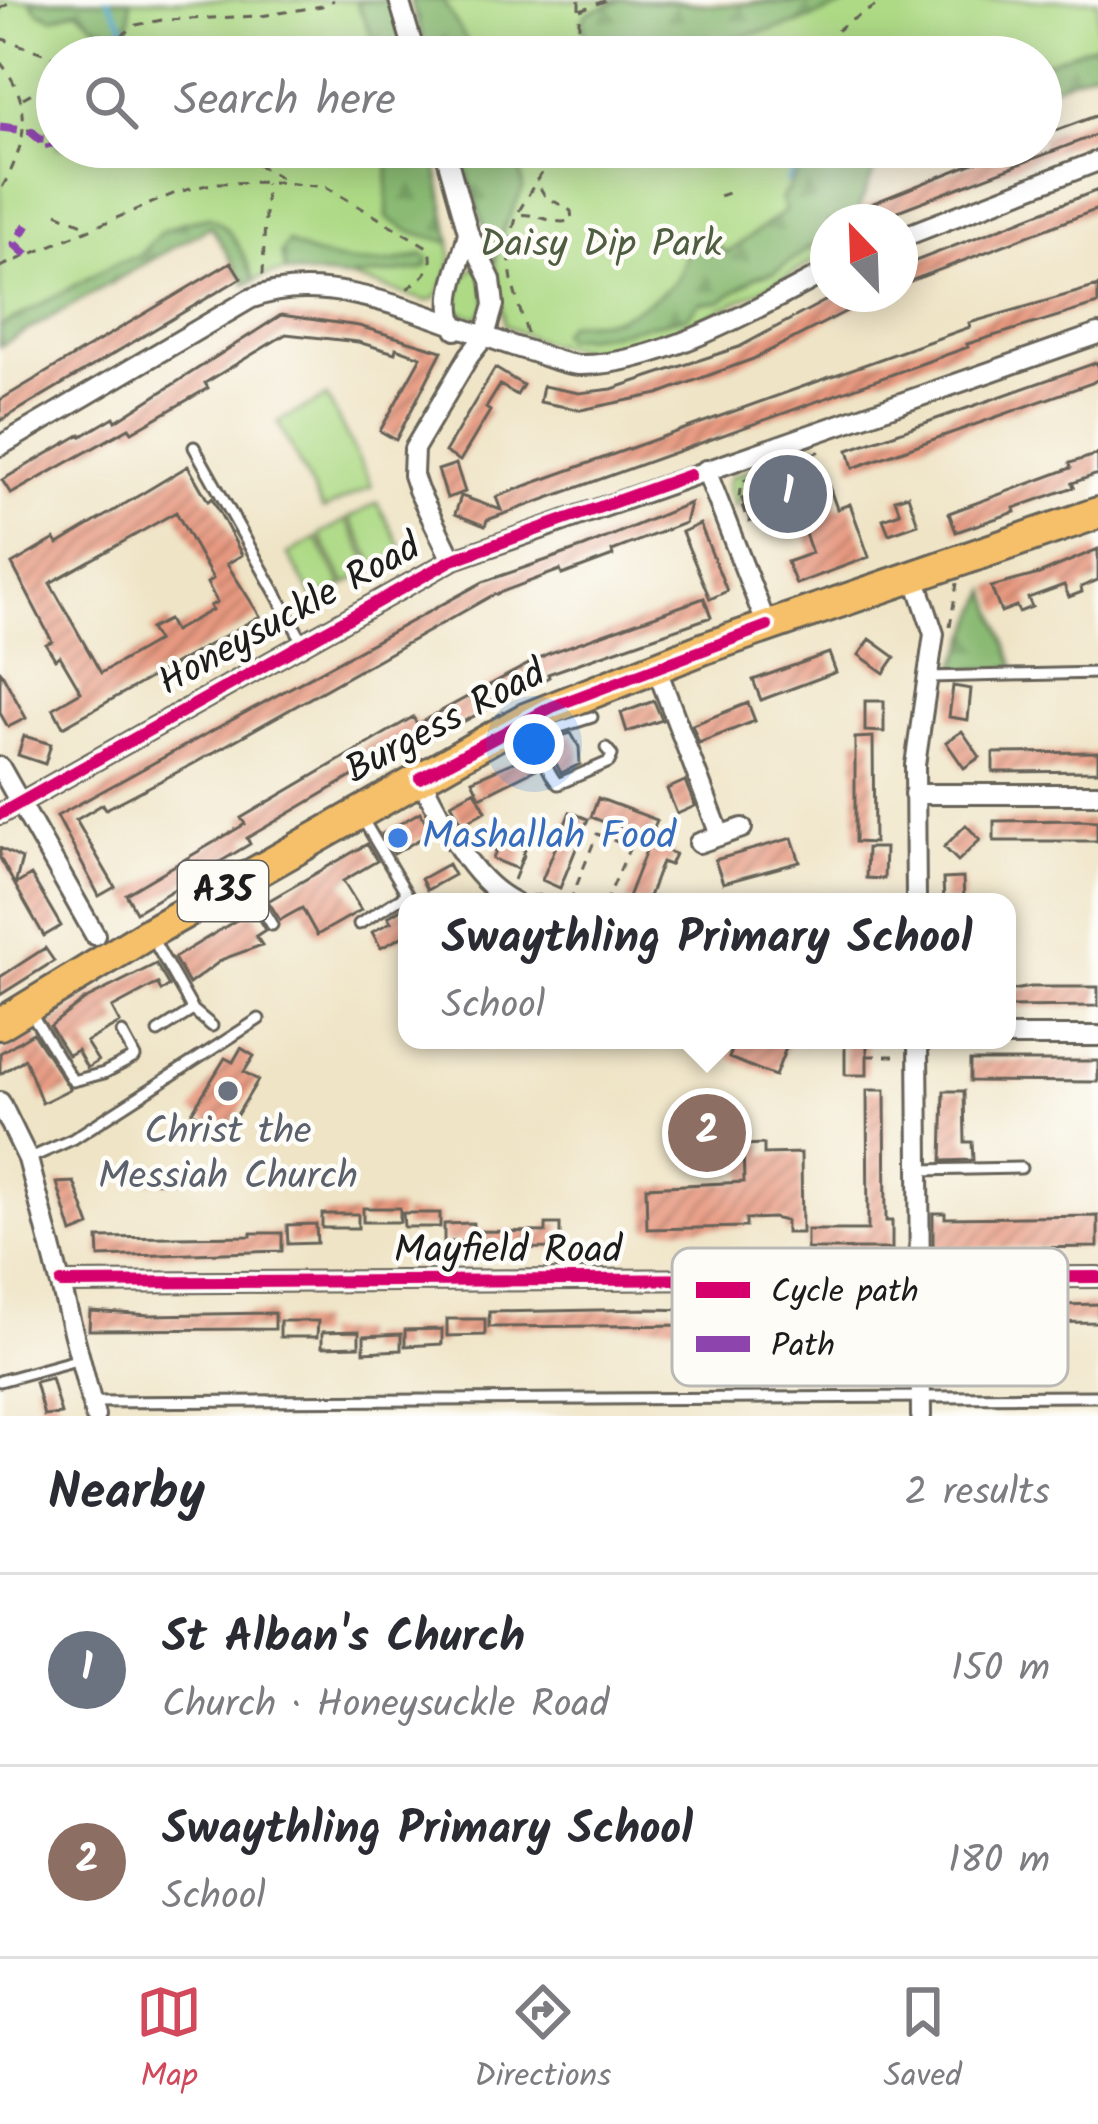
<!DOCTYPE html>
<meta charset="utf-8">
<style>
:root{--surface:#fff;--page:#f2f2f3;--text:#2b2b33;--muted:#7c7c81;--line:#e1e1e2;--accent:#d1495b}
body{margin:0;font-family:Kalam,sans-serif;background:var(--page);color:var(--text)}
.compass{position:absolute;left:810px;top:204px;width:108px;height:108px;border-radius:50%;background:var(--surface);box-shadow:0 6px 30px #0003;rotate:337deg}
.you{position:absolute;left:534px;top:744px;width:42px;height:42px;margin:-30px;border:9px solid #fff;border-radius:50%;background:#1a73e8;box-shadow:0 0 0 18px #1a73e833}
.badge{display:grid;place-items:center;width:78px;height:78px;border-radius:50%;background:var(--accent);color:#fff;font-size:39px;font-weight:700}
.pin{position:absolute;translate:-50% -50%;border:6px solid #fff;box-shadow:0 3px 12px #0006}
.popup{position:absolute;left:398px;top:893px;width:618px;height:156px;box-sizing:border-box;display:grid;place-content:center;border-radius:24px;background:var(--surface);filter:drop-shadow(0 3px 9px #0005);font-size:39px;white-space:nowrap;color:var(--muted)}
.popup b{font-size:45px;color:var(--text)}
.popup::after{content:'';position:absolute;left:50%;top:100%;margin-left:-24px;border:24px solid transparent;border-top-color:var(--surface)}
.list{margin:0;padding:0;list-style:none}
h2{display:flex;justify-content:space-between;align-items:center;height:156px;margin:0;padding:0 48px;font-size:51px}
h2 small{font-size:39px;font-weight:400;color:var(--muted)}
.list li{display:grid;grid-template-columns:78px 1fr auto;gap:36px;align-items:center;box-sizing:border-box;height:192px;padding:0 48px;border-top:3px solid var(--line)}
.list b{display:block;font-size:45px;white-space:nowrap}
.list p{margin:0;font-size:39px;white-space:nowrap;color:var(--muted)}
.list em{font-size:39px;font-style:normal;color:var(--muted)}
.icon{flex:none;width:66px;height:66px;fill:none;stroke:currentColor;stroke-width:2;stroke-linecap:round;stroke-linejoin:round}
.map{position:relative;flex:none;width:1098px;height:1416px;overflow:hidden}
.search{position:absolute;background:var(--surface);box-shadow:0 6px 30px #0003;left:36px;right:36px;top:36px;height:132px;display:flex;align-items:center;gap:30px;box-sizing:border-box;padding:0 42px;border-radius:66px;color:var(--muted);font-size:45px}
.sheet{height:540px;background:var(--surface)}
nav{display:flex;justify-content:space-around;align-items:center;box-sizing:border-box;height:168px;border-top:3px solid var(--line);background:var(--surface);font-size:33px;color:var(--muted)}
nav a{display:grid;justify-items:center;gap:6px}
nav .on{color:var(--accent)}
.map>svg:first-child{display:block}
.green{fill:#aeda86;stroke:#657b51;stroke-width:3}
.forest{fill:url(#forest-firs);stroke:#536b48;stroke-width:3}
.garden{fill:url(#garden-dots);stroke:#657b51;stroke-width:3}
.lines{fill:none;stroke-linecap:round;stroke-linejoin:round}
.stream{stroke:#55acd2;stroke-width:4.5}
.building{fill:url(#building-hatch);fill-rule:evenodd}
.lane-casing{stroke:#666258;stroke-width:15}
.street-casing{stroke:#666258;stroke-width:24}
.primary-casing{stroke:#666258;stroke-width:36}
.path{stroke:#666258;stroke-width:3;stroke-dasharray:9 9;stroke-linecap:butt}
.lane{stroke:#fff;stroke-width:9}
.street{stroke:#fff;stroke-width:18}
.primary{stroke:#f6c06b;stroke-width:30}
.quiet{stroke:#8e44ad;stroke-width:9;stroke-dasharray:18 9;stroke-linecap:butt}
.cycleway-casing{stroke:#fdfcf7;stroke-width:20}
.cycleway{stroke:#d6006c;stroke-width:12}
.shop-dot{fill:#3f7fe0;stroke:#fdfcf7;stroke-width:4.5}
.worship-dot{fill:#6b7280;stroke:#fdfcf7;stroke-width:4.5}
.labels{text-anchor:middle;dominant-baseline:central;stroke-width:9;stroke-linejoin:round;paint-order:stroke}
.shield{fill:#fdfcf7;stroke:#605f5e;stroke-width:3}
.shield-label{font-size:36px;font-weight:bold;fill:#1c1c1c}
.park-label{font-size:39px;fill:#4f5e41;stroke:#fdfcf7}
.street-label{font-size:39px;fill:#1c1c1c;stroke:#fdfcf7}
.shop-label{font-size:39px;fill:#366cbe;stroke:#fdfcf7;text-anchor:start}
.worship-label{font-size:39px;fill:#5b616d;stroke:#fdfcf7}
.key{fill:#fdfcf7;stroke:#bab9b5;stroke-width:3}
.key-label{font-size:33px;fill:#1c1c1c}
</style>
<div class="map">
<svg width="1098" height="1416" viewBox="0 0 1098 1416">
<defs>
<pattern id="forest-firs" width="22" height="20" patternUnits="userSpaceOnUse" patternTransform="scale(3)"><rect width="22" height="20" fill="#8aba73"/><path d="M5 1l3.5 6h-7zM16 11l3.5 6h-7z" fill="#769f63"/></pattern>
<pattern id="garden-dots" width="8" height="8" patternUnits="userSpaceOnUse" patternTransform="scale(3)"><rect width="8" height="8" fill="#aeda86"/><path d="M2 2h.1M6 6h.1" fill="none" stroke="#95ba73" stroke-width="1.8" stroke-linecap="round"/></pattern>
<pattern id="building-hatch" width="6" height="6" patternUnits="userSpaceOnUse" patternTransform="scale(3)"><rect width="6" height="6" fill="#e79980"/><path d="M-1 1l2-2M0 6l6-6M5 7l2-2" fill="none" stroke="#ba7c68"/></pattern>
</defs>
<rect width="100%" height="100%" fill="#fdfcf7"/>
<filter id="ink" filterUnits="userSpaceOnUse"><feTurbulence type="fractalNoise" baseFrequency=".00833" numOctaves="2"/><feDisplacementMap in="SourceGraphic" scale="24" xChannelSelector="R" yChannelSelector="G"/><feConvolveMatrix kernelMatrix="1 2 1 2 8 2 1 2 1" color-interpolation-filters="sRGB"/></filter>
<filter id="wash" filterUnits="userSpaceOnUse"><feTurbulence type="fractalNoise" baseFrequency=".004" numOctaves="4" result="noise"/><feDisplacementMap in="SourceGraphic" scale="48" xChannelSelector="R" yChannelSelector="G"/><feGaussianBlur stdDeviation="2.7" result="paint"/><feColorMatrix in="noise" values="0 0 0 0 0 0 0 0 0 0 0 0 0 0 0 0 0 1.4 0 .05"/><feComposite in="paint" operator="in"/></filter>
<g filter="url(#wash)">
<rect width="100%" height="100%" fill="#efe4c6"/>
<path class="green" d="M0,0H389L406,57H57V147H433L452,256L449,273L436,298L427,301C374,286 297,252 246,285L211,226L0,346Z
M410,0H658L720,5L788,0H1098V68L1041,91V57H429Z
M459,147H908L878,161L853,222H828V254C762,289 669,344 594,349C565,351 530,339 505,325L495,262Z
M475,266L482,274L487,304L478,318L456,311L462,279Z
M327,397L372,486L323,510L278,422Z
M377,503L404,552L377,568L349,518Z
M346,520L373,569L346,584L319,535Z
M316,538L343,586L315,601L288,554Z"/>
<path class="forest" d="M29,0H130V21L116,31L95,25L77,10L53,18L39,12Z
M389,0L391,7L406,57H372L371,34L356,1Z
M410,0H442L477,57H429Z
M621,0L720,5L858,0L793,25L667,53L585,45L583,20L587,13Z
M1098,43V68L1041,91V64Z
M381,147H433L451,243L409,231L387,218L388,158Z
M459,147H517L523,189L504,228L495,262Z
M826,147H908L878,161L853,222H828V240L818,242L775,272L756,277L720,302L700,303L687,317L613,333L564,339L560,333L567,324C583,320 601,323 616,318C633,312 663,295 675,281C690,264 679,243 702,233L727,253L785,211L781,200L800,169Z
M210,217C234,228 244,257 255,280L246,285L211,226L0,346V327L114,264L138,256L161,232L184,222Z
M288,242C324,264 383,270 422,254L427,257V266L419,270L346,278L286,272L281,253Z
M988,591L1015,668L954,670Z"/>
<path class="garden" d="M817,444L822,457L753,480L755,487L747,491L749,497L739,500L735,508L727,487L730,477Z"/>
<g class="lines">
<path class="stream" d="M108,0L135,44L149,57
M166,57L180,54L185,57
M787,182L801,160"/>
</g>
<g id="blocks">
<path class="building" d="M1098,115V134L869,222L863,207L1014,147H1041V136Z
M1098,190V209L900,285V267Z
M231,262L241,278L0,421V400Z
M1098,286V304L967,344L968,347L487,520L485,526L455,514L461,496L501,510L496,497L536,482L970,327L969,323Z
M838,294H880L753,359L658,394L581,410L540,402L543,386L579,393L612,389L739,347Z
M281,315L359,326L442,351L396,440L380,431L421,357L396,348L395,353L358,342L286,334L205,383L208,388L132,432L129,428L11,494L2,480L81,434L82,436L114,417L116,421Z
M1098,362V379L1092,383L853,468L848,450Z
M495,368L523,385L517,395L500,385L486,408L490,411L460,461L445,452Z
M1098,454V474L1072,483L1074,487L1014,508L1015,512L956,532L949,513L1071,468L1070,463Z
M805,461L810,475L823,469L837,509L850,504L869,557L796,584L787,562L812,553L803,528L799,529L793,517L769,526L767,520L759,523L756,516L750,519L742,499L749,497L746,490L755,487L753,481Z
M456,464L465,492L447,498L438,470Z
M188,466L208,501L212,498L242,555L227,564L260,616L63,727L53,708L81,692L60,656L55,659L46,644L52,641L12,564L55,539L58,544ZM176,512L213,579L207,583L217,602L210,606L212,610L174,631L168,620L150,629L157,641L101,673L50,583Z
M908,495L918,524L889,534L883,519L900,513L895,499Z
M690,503L685,523L612,551L613,556L602,560L562,575L560,570L491,596L193,764L106,809L103,804L76,820L115,887L99,896L57,816L483,582L584,547Z
M700,524L727,591L710,599L682,532Z
M1098,549V580L1081,587L1082,592L1069,597L1064,585L1028,598L1032,607L1019,612L1016,606L1001,612L991,587L1039,574Z
M704,598L711,617L548,674L549,677L432,738L428,732L247,838L250,844L136,912L126,894L245,824L241,818L413,717L417,724L547,654Z
M870,639L895,657L884,673L859,655Z
M829,653L836,672L761,700L753,680Z
M0,670L26,718L8,727L0,713Z
M953,686L971,689L968,720L949,717Z
M654,701L662,720L627,732L621,713Z
M865,701H884V732L865,731Z
M748,703L755,721L699,743L692,725Z
M962,731L980,757L964,768L946,742Z
M571,733L579,747L580,764L561,773L548,748L555,738Z
M24,736L51,744L45,764L18,755Z
M873,737L874,843L855,842V738Z
M1098,752V771L993,772V753Z
M532,754L538,768L480,797L472,780Z
M685,781L695,806L677,814L667,789Z
M475,790L486,811L462,824L451,803Z
M598,798L657,820L649,840L591,817Z
M420,812L432,832L394,854L382,834Z
M570,812L588,819L560,888L542,880Z
M1081,820L1097,821V841H994V821Z
M966,825L980,840L958,861L944,847Z
M792,838L800,862L723,883L715,860Z
M500,841L525,850L518,869L493,859Z
M649,843L675,854L670,865L662,862L647,902H626Z
M367,844L377,861L343,881L361,910L317,935L302,908L280,920L268,901Z
M0,848L22,859L15,885L0,858Z
M867,848H885L884,879L866,878Z
M448,864L454,875L427,890L421,879Z
M31,875L61,926L44,936L15,885Z
M963,878L964,902H944L943,879Z
M407,905V934L381,948L372,932L391,922L388,917Z
M253,910L265,930L256,936L262,945L223,959L189,984L174,958Z
M45,948L54,961L0,995V977Z
M156,964L169,986L161,991L158,984L153,986L112,1008L120,1023L86,1042L98,1061L87,1068L77,1050L68,1055L50,1026L84,1000Z
M1031,987H1098V1006L1007,1007V991Z
M33,1033L70,1089L42,1103L25,1059L0,1074V1053Z
M736,1040H789L775,1076L729,1058Z
M845,1040H867V1075H845Z
M241,1048L254,1056L244,1072L258,1080L226,1133L192,1112L225,1058L233,1062Z
M970,1061H1098V1082L970,1081Z
M867,1090H885L886,1221H892V1249H807V1230H868Z
M944,1091H964L965,1142H972L973,1160L942,1161Z
M764,1144V1154L801,1153L802,1233H786V1221L773,1218L746,1219V1227L647,1229L646,1187L744,1182L743,1145Z
M147,1166H174V1183L146,1182Z
M74,1182L90,1226L72,1233L57,1183Z
M363,1208H400V1222H363Z
M403,1213H440V1227H404Z
M933,1213H945V1218L1098,1216V1247L933,1249Z
M322,1214H358V1228H322Z
M473,1223V1242H444V1224Z
M316,1224L317,1243L288,1244L287,1225Z
M546,1224H560V1248L476,1249V1231L546,1232Z
M251,1233H282V1251L99,1257L98,1238L251,1236Z
M1098,1304V1322L939,1324L940,1308Z
M649,1309L732,1311V1316L900,1309V1325L737,1332V1328L695,1329V1325L489,1327V1312Z
M90,1311L150,1315L275,1313V1329L89,1330Z
M447,1319H485V1335L447,1336Z
M280,1321H318L317,1337H280Z
M442,1329V1344L405,1346V1330Z
M359,1331V1346L322,1347V1332Z
M401,1334V1350L364,1352V1336Z
M899,1359L900,1377L884,1378V1360Z
M51,1378L61,1414L44,1416L35,1382Z"/>
</g>
</g>
<g filter="url(#ink)">
<use href="#blocks" fill-opacity="0" stroke="#666258" stroke-width="3"/>
<g class="lines">
<defs>
<path id="lane" d="M194,447L303,642
M929,677L1098,673
M527,722C537,740 546,772 558,784L609,762L612,755L606,748
M541,743V737L551,730L592,717
M247,883L272,925
M359,924L407,894L362,818
M152,938L193,1010L158,1032
M193,1010L212,1026
M31,1013L73,1081L104,1073L135,1057L122,1033
M28,1159L73,1139L259,1019
M919,1170L1021,1168
M0,1381L80,1359
M91,1402L1098,1396"/>
<path id="street" d="M399,0L416,57
M444,147L468,232L491,280L494,305L485,336L469,356L414,449L413,475L418,490L452,560
M900,238L1098,161
M456,330C441,295 461,268 468,232
M0,446L250,299C333,265 446,327 526,350C543,355 561,364 579,365C658,366 760,307 828,271
M706,470L767,626
M915,577L934,634L915,765L916,902
M656,667L720,835
M0,767L95,935
M420,778C444,821 468,879 514,902
M914,794H1098
M0,814L452,560L1098,334
M699,843L742,828
M1007,1036H1098
M918,1040L921,1416
M0,1102L28,1159L95,1416
M61,1283L1098,1277"/>
<path id="primary" d="M0,1024L149,933L525,719L705,648L1098,513"/>
</defs>
<use href="#lane" class="lane-casing"/>
<use href="#street" class="street-casing"/>
<use href="#primary" class="primary-casing"/>
<path class="path" d="M579,0V57
M0,9L15,0
M580,10L607,0
M0,38L57,58
M579,56L601,57
M92,57L136,25L162,20L261,16L322,6L334,0
M745,57H778
M792,57L810,54L845,24L886,0
M0,62C35,105 27,145 0,191
M23,98L57,79
M27,130H57
M206,147L245,157L286,181
M719,196L731,192
M519,211L535,183
M57,213L90,227
M0,267L178,192L215,183L273,182L326,187L429,248C437,268 422,278 407,289
M263,275L266,184
M527,333C513,285 502,265 517,215C538,212 555,227 572,220L571,211L545,196L536,181L561,147
M757,519L748,522L739,497L741,482L825,449
M950,627L957,583
M514,880L536,826L533,814
M531,896L544,895L562,902
M570,902L597,834L630,847L606,902
M867,1056H901"/>
<use href="#lane" class="lane"/>
<use href="#street" class="street"/>
<use href="#primary" class="primary"/>
<path class="quiet" d="M0,127L25,130
M29,130L40,139H48L50,148
M27,255L15,244L27,225"/>
<defs>
<path id="cycleway" d="M420,778L552,707L767,626
M0,814L452,560L690,475
M61,1283L1098,1277"/>
</defs>
<use href="#cycleway" class="cycleway-casing"/>
<use href="#cycleway" class="cycleway"/>
</g>
</g>
<circle class="shop-dot" cx="398" cy="838" r="12"/>
<circle class="worship-dot" cx="228" cy="1091" r="12"/>
<g class="labels">
<rect class="shield" x="178" y="861" width="90" height="60" rx="9"/>
<g class="shield-label">
<text x="223" y="891">A35</text>
</g>
<g class="park-label">
<text x="601" y="246">Daisy Dip Park</text>
</g>
<g class="street-label">
<text transform="translate(290 616) rotate(-29)">Honeysuckle Road</text>
<text transform="translate(446 723) rotate(-28)">Burgess Road</text>
<text x="508" y="1252">Mayfield Road</text>
</g>
<g class="shop-label">
<text x="422" y="838">Mashallah Food</text>
</g>
<g class="worship-label">
<text x="228" y="1133">Christ the<tspan x="228" dy="45">Messiah Church</tspan></text>
</g>
</g>
<rect x="672" y="1248" width="396" height="138" rx="18" class="key"/>
<rect x="696" y="1282" width="54" height="16" fill="#d6006c"/>
<rect x="696" y="1336" width="54" height="16" fill="#8e44ad"/>
<g class="key-label">
<text x="771" y="1302">Cycle path</text>
<text x="771" y="1356">Path</text>
</g>
</svg>
<svg class="compass" viewBox="-18 -18 36 36"><path d="M0-13l5 13h-10z" fill="#e53935"/><path d="M0 13l5-13h-10z" fill="#7c7c81"/></svg>
<div class="you"></div>
<div class="pin badge" style="left:788px;top:494px;background:#6b7280">1</div>
<div class="pin badge" style="left:707px;top:1133px;background:#8d6e63">2</div>
<div class="popup"><b>Swaythling Primary School</b>School</div>
<div class="search"><svg class="icon" aria-label="search" viewBox="0 0 24 24"><circle cx="10" cy="10" r="6"/><path d="M15 15l6 6"/></svg>Search here</div>
</div>
<section class="sheet">
<h2>Nearby<small>2 results</small></h2>
<ul class="list">
<li><span class="badge" style="background:#6b7280">1</span><div><b>St Alban's Church</b><p>Church · Honeysuckle Road</p></div><em>150 m</em></li>
<li><span class="badge" style="background:#8d6e63">2</span><div><b>Swaythling Primary School</b><p>School</p></div><em>180 m</em></li>
</ul>
</section>
<nav>
<a class="on"><svg class="icon" aria-label="map" viewBox="0 0 24 24"><path d="M3 6l6-2 6 2 6-2v14l-6 2-6-2-6 2zM9 4v14M15 6v14"/></svg>Map</a>
<a><svg class="icon" aria-label="directions" viewBox="0 0 24 24"><path d="M12 3l9 9-9 9-9-9zM9 14v-3h6M13 9l2 2-2 2"/></svg>Directions</a>
<a><svg class="icon" aria-label="saved" viewBox="0 0 24 24"><path d="M7 4h10v16l-5-4-5 4z"/></svg>Saved</a>
</nav>
